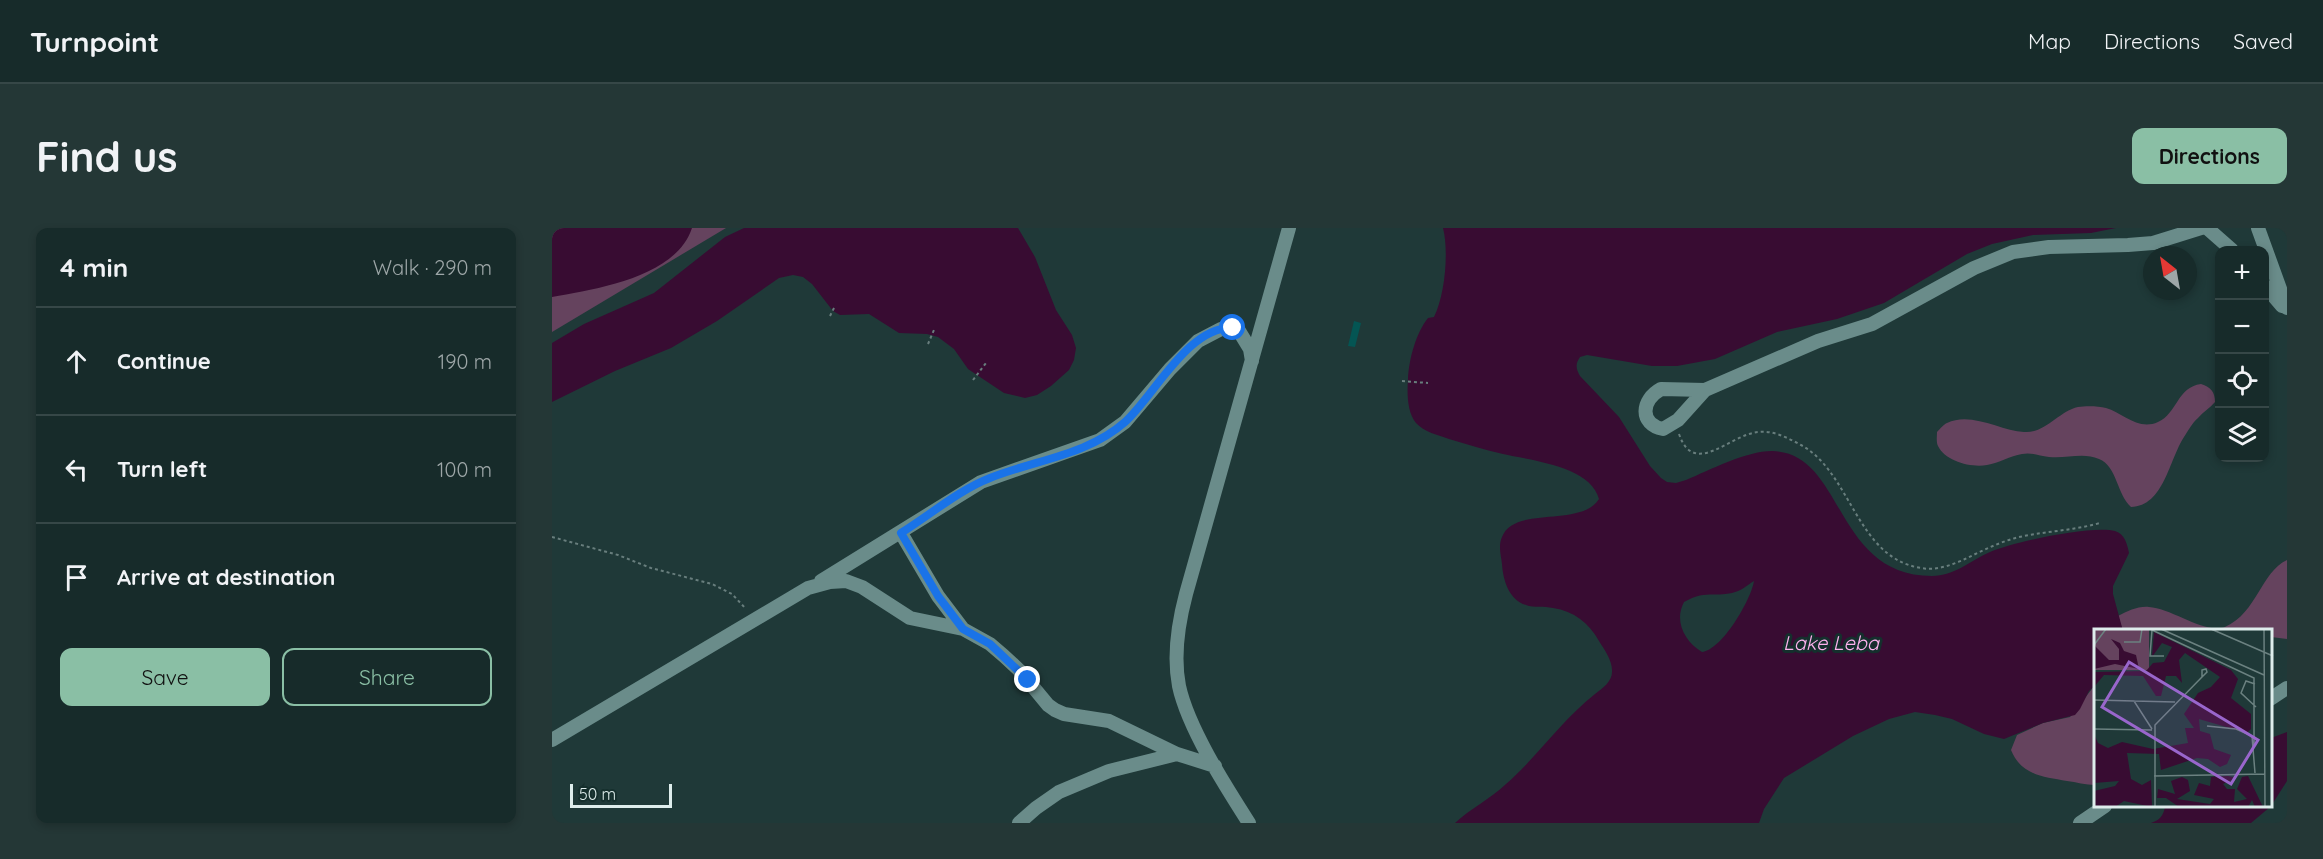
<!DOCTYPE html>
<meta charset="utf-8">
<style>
:root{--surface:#172b2a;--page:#243736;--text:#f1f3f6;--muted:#9ea7a8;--line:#364747;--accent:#8abfa5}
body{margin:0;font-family:Quicksand,sans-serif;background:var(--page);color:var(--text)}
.controls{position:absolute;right:18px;top:18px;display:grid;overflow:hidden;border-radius:12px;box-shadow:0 3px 9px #0003}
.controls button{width:54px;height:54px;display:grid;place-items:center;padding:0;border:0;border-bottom:2px solid var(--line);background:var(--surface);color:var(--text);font:30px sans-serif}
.compass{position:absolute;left:1591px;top:18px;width:54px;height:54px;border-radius:50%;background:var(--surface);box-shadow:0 3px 9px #0003;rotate:329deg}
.scale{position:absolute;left:18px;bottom:15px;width:102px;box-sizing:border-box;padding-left:6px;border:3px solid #deedec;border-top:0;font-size:16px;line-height:21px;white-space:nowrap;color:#deedec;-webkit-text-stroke:4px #152f2d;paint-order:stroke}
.stop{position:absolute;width:18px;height:18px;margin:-14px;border:4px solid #1a73e8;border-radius:50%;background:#fff}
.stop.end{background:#1a73e8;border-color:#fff;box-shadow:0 2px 6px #0008}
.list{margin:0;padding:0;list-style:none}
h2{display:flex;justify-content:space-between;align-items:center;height:78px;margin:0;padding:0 24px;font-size:26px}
h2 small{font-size:20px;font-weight:400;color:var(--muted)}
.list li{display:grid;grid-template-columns:39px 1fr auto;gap:18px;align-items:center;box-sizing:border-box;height:108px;padding:0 24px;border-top:2px solid var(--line)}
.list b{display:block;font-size:22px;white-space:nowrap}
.list em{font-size:20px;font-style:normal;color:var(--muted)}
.actions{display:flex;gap:12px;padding:18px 24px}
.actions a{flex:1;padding:14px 0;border:2px solid var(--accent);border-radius:12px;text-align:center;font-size:21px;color:var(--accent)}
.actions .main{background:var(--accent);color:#111}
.icon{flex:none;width:33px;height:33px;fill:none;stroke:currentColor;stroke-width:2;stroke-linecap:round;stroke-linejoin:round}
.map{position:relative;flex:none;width:1735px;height:595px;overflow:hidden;border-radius:12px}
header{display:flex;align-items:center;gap:36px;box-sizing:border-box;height:84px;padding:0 30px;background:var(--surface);border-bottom:2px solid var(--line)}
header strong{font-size:28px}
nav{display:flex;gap:33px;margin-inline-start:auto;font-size:21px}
.intro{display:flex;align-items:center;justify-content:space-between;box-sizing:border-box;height:144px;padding:0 36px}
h1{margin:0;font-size:42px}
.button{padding:15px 27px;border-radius:12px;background:var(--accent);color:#111;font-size:21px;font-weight:700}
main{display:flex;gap:36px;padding:0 36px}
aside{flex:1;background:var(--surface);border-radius:12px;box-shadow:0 3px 9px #0003}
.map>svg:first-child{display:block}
.green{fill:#65435e}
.water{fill:#380c32;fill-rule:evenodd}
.building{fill:#045553}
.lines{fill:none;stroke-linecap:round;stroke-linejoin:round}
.path{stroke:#687e7d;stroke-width:2;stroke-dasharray:3 3;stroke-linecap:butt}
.minor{stroke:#6a8c8a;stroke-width:14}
.route{stroke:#1a73e8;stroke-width:8}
.labels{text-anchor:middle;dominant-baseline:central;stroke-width:6;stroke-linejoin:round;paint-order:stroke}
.water-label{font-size:20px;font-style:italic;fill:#feb2ee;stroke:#152f2d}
.inset-road{fill:none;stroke:#6b8180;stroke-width:1.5}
.view{fill:#96c;fill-opacity:0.15;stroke:#96c;stroke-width:3}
.inset-edge{fill:none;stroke:#deedec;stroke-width:3}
</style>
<header>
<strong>Turnpoint</strong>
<nav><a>Map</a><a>Directions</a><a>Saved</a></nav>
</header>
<div class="intro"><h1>Find us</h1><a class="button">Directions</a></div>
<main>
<aside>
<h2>4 min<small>Walk · 290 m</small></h2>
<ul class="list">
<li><svg class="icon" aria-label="ahead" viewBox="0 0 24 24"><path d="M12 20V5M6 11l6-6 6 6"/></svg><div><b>Continue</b></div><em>190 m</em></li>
<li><svg class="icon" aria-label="left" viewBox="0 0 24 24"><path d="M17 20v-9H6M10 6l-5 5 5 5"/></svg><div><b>Turn left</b></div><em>100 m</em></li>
<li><svg class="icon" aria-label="arrive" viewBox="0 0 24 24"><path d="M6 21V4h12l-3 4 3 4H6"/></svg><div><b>Arrive at destination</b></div></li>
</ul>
<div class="actions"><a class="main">Save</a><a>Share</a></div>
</aside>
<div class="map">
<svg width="1735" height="595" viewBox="0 0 1735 595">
<rect width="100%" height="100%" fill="#1f3938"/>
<path class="green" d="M0,0H174L0,104Z
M1649,156C1659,159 1663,164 1663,174C1658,180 1651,184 1646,190C1640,195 1636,203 1632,209C1617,232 1612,278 1579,279C1565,267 1565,238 1547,231C1531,224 1514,231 1497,229C1487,228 1480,224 1470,226C1458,228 1447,235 1435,237C1419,240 1393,233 1386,218C1384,214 1385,208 1385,204C1388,201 1392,196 1395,195C1419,183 1449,203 1472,204C1493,206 1507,183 1526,179C1534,178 1546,178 1554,180C1571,185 1586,203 1606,194C1625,186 1625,159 1649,156Z
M1735,332V411L1719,409L1718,403H1571L1566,388C1576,383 1586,378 1597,379C1619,380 1654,407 1673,399C1705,385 1709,344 1735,332Z
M1543,457V557C1534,557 1524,554 1515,553C1491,549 1469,547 1459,522L1465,507L1491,495L1518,489Z"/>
<path class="water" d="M0,0H140C124,49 45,61 0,69Z
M192,0H466L483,29L504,82L520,107L524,120L522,132L517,142L499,158L485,167L473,170L452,165L416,141L402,121L386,109L375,106L347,105L317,86L288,87L281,83L260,56L251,49L241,47L227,50L165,93L119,120L63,143L0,174V115L32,96L102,65L173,9Z
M891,0H1564L1539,5L1481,7L1440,16L1415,26L1332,75L1285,91L1225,104L1163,131L1125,138H1100L1035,127L1028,129C1023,136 1024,141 1028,148L1067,189L1098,238L1109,250L1115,254L1124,255L1134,252C1158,242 1194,223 1220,223C1293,224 1281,348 1380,348C1402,348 1418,333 1438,324C1461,314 1540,297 1563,303C1573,306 1575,316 1577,325L1561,358V366L1571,403H1543V457L1537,463L1528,481L1523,487L1491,495L1452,511L1432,506L1400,491L1383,487L1363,484L1337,491L1301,508L1232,550L1212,581L1207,595H903C918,581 938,571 954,556C986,528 1009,493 1043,466C1051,460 1061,453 1060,442C1060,432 1052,421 1047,413C1037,395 1022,383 1001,380C992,378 982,380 974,377C957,372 951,352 950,336C949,327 946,318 950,309C962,277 1029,300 1047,271C1039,238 977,232 951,226C933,222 915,216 897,211C886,207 872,204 864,195C855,184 855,165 856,151C857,131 864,105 876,90L882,89C893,67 897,23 891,0ZM1202,353C1199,372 1170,422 1150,424C1132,413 1122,393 1132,374C1153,362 1160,369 1180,365C1189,363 1194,358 1202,353Z
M1735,504V553L1719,578V510Z
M1613,579V578L1718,579L1699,595H1599C1608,592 1611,588 1613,579Z"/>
<path class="building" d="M802,93L809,95L803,119L796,118Z"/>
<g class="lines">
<path class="path" d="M278,88L283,78
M376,116L382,102
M421,152L434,135
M850,153L876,155
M1127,206C1142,250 1177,207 1206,204C1221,202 1236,210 1249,217C1300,245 1304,330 1369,340C1384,343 1400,337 1413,331C1432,322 1451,312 1472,308C1498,303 1523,302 1548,295
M0,309L66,327L99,340L160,356L180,366L194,381"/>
<path class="minor" d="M1655,0L1680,22
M1706,0L1735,80
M1712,57L1730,78
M1109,161L1153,162L1126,192L1111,201C1087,196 1089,172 1109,161Z
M1153,162L1266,113L1320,96L1422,40L1461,24L1497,19L1576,17L1601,15L1649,0
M349,305L386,368L411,401
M269,353L429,254L548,212L573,194L618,141L646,113L669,101L681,100L687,103L698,121L700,133
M1718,471L1735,460
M0,512L256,360L278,354L294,353L310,359L358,390L411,401L438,416L452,428L467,442L496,477L503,482L512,486L557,493L625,526
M467,595L484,580L507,564L557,543L625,526L663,538
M697,595C674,559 636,500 627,458C621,427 626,396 634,366L737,0
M1528,595L1553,578"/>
</g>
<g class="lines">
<path class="route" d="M476,452L438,416L411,401L386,368L349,305C378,287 407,262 438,250C483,232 536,227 573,194C602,168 637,97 681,100"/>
</g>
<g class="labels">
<g class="water-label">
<text x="1279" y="414">Lake Leba</text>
</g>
</g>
<g transform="translate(1542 401)">
<rect width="178" height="178" fill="#1f3938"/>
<path d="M0,0H55V41H0Z" fill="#65435e"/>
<path d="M60,3L137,41L144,50L137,69L157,85V100L153,104L105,90L106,102L116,105L120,120L137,126L133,135L126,138L114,130L103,129L67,141L65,125L33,124L37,150L48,156L57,151L58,178L30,172L21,178H0V162L21,157L25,152L0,154V105L4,114L14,119L28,113L59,120L94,114L91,99H100L90,85L104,64L117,58L126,48L91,24L85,31L88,54L82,47H72L67,67H62L49,47L10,46L0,58V43L52,42L59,34L70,33L78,18L68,14L58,28ZM17,10L26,14L30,22L42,26L45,40L21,35L0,40L1,17L15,31H25V20ZM134,147L142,149L129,155L133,160H141L140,173L153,170L143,160L148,148L154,147L169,178H161L158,171L154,178H85L72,169H63L64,160L81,165L77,152L88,148L94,151L96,162L83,170L116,175L120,170L100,166L105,154L116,157L117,148Z" fill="#380c32"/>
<path class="inset-road" d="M67,0L170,46M117,0L179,27M170,0L171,178M30,13H46L48,0M0,16L12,0M70,27H56L58,1L160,49V118M112,40L113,43L108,48V41ZM161,55L152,52L147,64L162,78M0,71L40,72L58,100M39,72L81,73M113,97L142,100L158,107M0,100L58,101M158,107L161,144M60,147L171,145M61,178V96L108,48"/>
<path class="view" d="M35,33L164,111L137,155L8,78Z"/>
<rect width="178" height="178" class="inset-edge"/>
</g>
</svg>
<div class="controls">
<button>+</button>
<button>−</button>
<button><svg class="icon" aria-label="locate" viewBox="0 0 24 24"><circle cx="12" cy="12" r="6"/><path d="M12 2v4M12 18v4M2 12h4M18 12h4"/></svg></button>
<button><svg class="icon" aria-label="layers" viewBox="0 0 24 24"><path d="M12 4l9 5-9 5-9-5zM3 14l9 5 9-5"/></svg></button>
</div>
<svg class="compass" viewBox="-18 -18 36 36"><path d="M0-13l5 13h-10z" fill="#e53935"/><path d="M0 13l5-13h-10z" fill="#9ea7a8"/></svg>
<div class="scale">50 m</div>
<div class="stop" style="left:681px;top:100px"></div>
<div class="stop end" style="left:476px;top:452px"></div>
</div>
</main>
